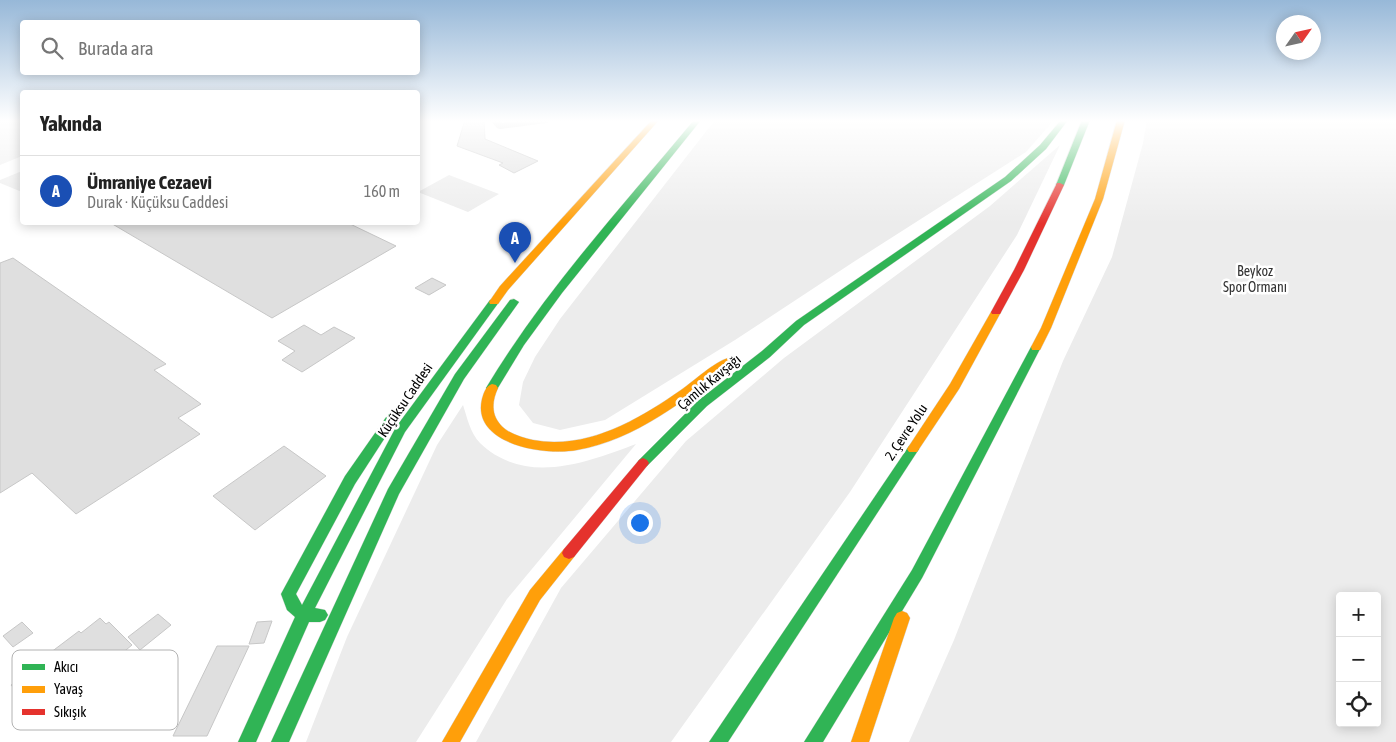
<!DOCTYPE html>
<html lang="tr">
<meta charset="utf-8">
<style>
:root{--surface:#fff;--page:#f6f6f6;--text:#222;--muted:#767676;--line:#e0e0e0;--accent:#111827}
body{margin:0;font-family:"Asap Condensed",sans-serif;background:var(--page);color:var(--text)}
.controls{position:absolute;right:15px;bottom:15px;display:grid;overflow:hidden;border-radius:5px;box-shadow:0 2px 12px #0003}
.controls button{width:45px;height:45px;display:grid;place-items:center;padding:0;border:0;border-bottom:1px solid var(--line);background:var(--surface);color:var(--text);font:25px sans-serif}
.compass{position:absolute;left:1276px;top:15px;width:45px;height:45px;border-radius:50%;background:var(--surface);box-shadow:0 2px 12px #0003;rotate:56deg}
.you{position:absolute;left:639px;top:522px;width:18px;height:18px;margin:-12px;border:4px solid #fff;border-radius:50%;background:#1a73e8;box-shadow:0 0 0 8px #1a73e833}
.badge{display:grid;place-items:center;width:32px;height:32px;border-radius:50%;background:var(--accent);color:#fff;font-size:16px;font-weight:700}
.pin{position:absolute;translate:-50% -41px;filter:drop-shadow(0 1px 2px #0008)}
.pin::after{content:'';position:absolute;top:26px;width:18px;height:15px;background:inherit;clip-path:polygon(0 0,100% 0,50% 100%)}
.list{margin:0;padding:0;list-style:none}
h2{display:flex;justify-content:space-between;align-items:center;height:65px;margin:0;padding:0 20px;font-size:21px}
h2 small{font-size:16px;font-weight:400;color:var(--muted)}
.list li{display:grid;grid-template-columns:32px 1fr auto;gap:15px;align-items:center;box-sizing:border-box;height:70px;padding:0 20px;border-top:1px solid var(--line)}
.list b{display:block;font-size:19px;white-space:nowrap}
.list p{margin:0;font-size:16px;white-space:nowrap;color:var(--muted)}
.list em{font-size:16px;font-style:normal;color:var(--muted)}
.icon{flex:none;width:28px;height:28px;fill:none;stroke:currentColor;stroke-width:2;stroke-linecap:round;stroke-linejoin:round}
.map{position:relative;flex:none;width:1396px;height:742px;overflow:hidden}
.search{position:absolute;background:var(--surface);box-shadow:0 2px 12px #0003;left:20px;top:20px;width:400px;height:55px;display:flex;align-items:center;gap:12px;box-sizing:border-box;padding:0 18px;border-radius:5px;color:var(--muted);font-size:19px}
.panel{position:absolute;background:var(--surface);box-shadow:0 2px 12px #0003;left:20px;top:90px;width:400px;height:135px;border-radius:5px}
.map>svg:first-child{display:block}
.green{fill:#ececec;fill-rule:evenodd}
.building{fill:#dfdfdf;stroke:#c7c7c7}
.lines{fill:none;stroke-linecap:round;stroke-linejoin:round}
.fast-casing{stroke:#dbdbdb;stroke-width:1}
.slow-casing{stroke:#dbdbdb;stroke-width:1}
.jam-casing{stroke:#dbdbdb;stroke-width:1}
.street{fill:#bebebe;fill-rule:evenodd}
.fast{fill:#30b455;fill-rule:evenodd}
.slow{fill:#ff9f0a;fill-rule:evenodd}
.jam{fill:#e5322d;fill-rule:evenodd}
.labels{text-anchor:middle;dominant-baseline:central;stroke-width:5;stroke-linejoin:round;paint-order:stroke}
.park-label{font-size:14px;fill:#333;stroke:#fff}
.street-label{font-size:14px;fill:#000;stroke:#fff}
.key{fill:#fff;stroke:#b2b2b2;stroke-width:1}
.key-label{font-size:14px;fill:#000}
</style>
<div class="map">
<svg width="1396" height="742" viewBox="0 0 1396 742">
<rect width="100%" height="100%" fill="#fff"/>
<path class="green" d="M0,120H22V156L0,165Z
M715,120H1054L1026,152L855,261L735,340L605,420L560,430L533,423L519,405L523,382L535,357L560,319Z
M1147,120H1396V742H909L954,640L1063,361L1112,257L1143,143ZM1340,596H1377V723H1340Z
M1060,145L1017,235L850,492L671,742H476L561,588L686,441L784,358L990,206Z
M22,171V192L0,183V180Z
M449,175L499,194L468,212L418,192Z
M463,405C467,417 470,433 480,443C525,486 586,463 636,444L507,599L416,742H306L347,637L437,445Z"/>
<path class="building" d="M465,120H484L485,139L538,161L514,173L499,165L503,163L457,146Z
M109,222H346L396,246L272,318Z
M13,258L166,364L154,370L201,404L178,418L200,434L76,514L32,473L0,493V263Z
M432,278L446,285L429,295L415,288Z
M304,325L321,335L334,327L355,338L302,372L282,360L295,351L278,341Z
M284,446L326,476L255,530L213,496Z
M158,614L171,625L140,650L128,637Z
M100,618L106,624L109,622L132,645L62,703L59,701L39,716L32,708L28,711L16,696L19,694L11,685L32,669L30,668L79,631L81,633Z
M272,621L264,643L249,644L257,622Z
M22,622L33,633L13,647L3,636Z
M217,646H249L207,736H173Z"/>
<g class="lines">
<defs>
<path id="fast" d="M694,120H701L562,293L524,345L496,391H488L486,388C544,291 622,207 694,120Z
M1061,120H1068L1046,149L1011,181L804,325L770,357L707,406L647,466L643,468L639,466L637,463L639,460L699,400L762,351L796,321L1005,177L1040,145Z
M1082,120H1090L1064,185L1060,187H1057L1056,185Z
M494,299L499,302L405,432L315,608L325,610L328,615L325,620L320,622H309L256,742H238L295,617L287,610L281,594L345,476L389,413H397L399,416L355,484L296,594L302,605L396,427L490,300Z
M514,299L519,302L464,379L399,494L289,742H271L388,489L455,374L510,300Z
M1036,343L1041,347L922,578L823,742H804L912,570L1031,347Z
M913,444L917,446L919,449L917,452L728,742H709L909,446Z"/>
<path id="slow" d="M652,120H659L508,290L498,304H490L489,302L500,286Z
M1117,120H1125L1103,199L1051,328L1040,350H1032L1031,347L1041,328L1095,199Z
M996,309L1001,312L959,389L917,452H909L907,449L909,446L950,384L991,312Z
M728,358L734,362L732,365C685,399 636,440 577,450C546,456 471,445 482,399C484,392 486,386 492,384L496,385L498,388C491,403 491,418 505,429C513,435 524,438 533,440C587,450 638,420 681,390C694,381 714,362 728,358Z
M569,547L574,549L576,553L574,557L540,600L460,742H442L530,590L564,549Z
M902,611L907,613L910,618L869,742H851L894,618L897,613Z"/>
<path id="jam" d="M1057,183H1060L1064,185L1024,270L1000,314H992L991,312L1014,270Z
M643,458L647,460L649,463L647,466L574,557L569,559L564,557L562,553L564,549L639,460Z"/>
</defs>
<use href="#fast" class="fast-casing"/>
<use href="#slow" class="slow-casing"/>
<use href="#jam" class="jam-casing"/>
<path class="street" d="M490,120H500L502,123L523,120H552L547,123L500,129L497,128Z"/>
<use href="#fast" class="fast"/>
<use href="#slow" class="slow"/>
<use href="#jam" class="jam"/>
</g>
<linearGradient id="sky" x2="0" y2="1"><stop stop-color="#97b8d8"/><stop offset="0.54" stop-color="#fff"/><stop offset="1" stop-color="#fff" stop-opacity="0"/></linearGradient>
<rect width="1396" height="224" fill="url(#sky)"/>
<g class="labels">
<g class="park-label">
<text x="1255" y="271">Beykoz<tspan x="1255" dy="16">Spor Ormanı</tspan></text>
</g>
<g class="street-label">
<text transform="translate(709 382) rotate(-40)">Çamlık Kavşağı</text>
<text transform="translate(405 400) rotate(-56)">Küçüksu Caddesi</text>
<text transform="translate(906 432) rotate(-56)">2. Çevre Yolu</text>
</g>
</g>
<rect x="12" y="650" width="166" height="80" rx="8" class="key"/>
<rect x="22" y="664" width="23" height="6" fill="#30b455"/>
<rect x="22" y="686" width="23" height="7" fill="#ff9f0a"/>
<rect x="22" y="709" width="23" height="6" fill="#e5322d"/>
<g class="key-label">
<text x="54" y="672">Akıcı</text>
<text x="54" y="694">Yavaş</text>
<text x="54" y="717">Sıkışık</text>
</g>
</svg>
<div class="controls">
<button>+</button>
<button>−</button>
<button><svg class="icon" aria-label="locate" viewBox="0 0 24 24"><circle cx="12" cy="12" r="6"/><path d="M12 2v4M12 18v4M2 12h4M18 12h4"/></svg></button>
</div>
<svg class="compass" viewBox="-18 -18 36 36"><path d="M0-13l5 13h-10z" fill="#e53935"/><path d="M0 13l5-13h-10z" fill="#767676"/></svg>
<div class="you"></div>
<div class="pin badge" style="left:515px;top:263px;background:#1a4fb4">A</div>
<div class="search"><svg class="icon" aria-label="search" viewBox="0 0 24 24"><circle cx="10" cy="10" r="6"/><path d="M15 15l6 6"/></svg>Burada ara</div>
<section class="panel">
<h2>Yakında<small></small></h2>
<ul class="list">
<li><span class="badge" style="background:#1a4fb4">A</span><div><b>Ümraniye Cezaevi</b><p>Durak · Küçüksu Caddesi</p></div><em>160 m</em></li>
</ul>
</section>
</div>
